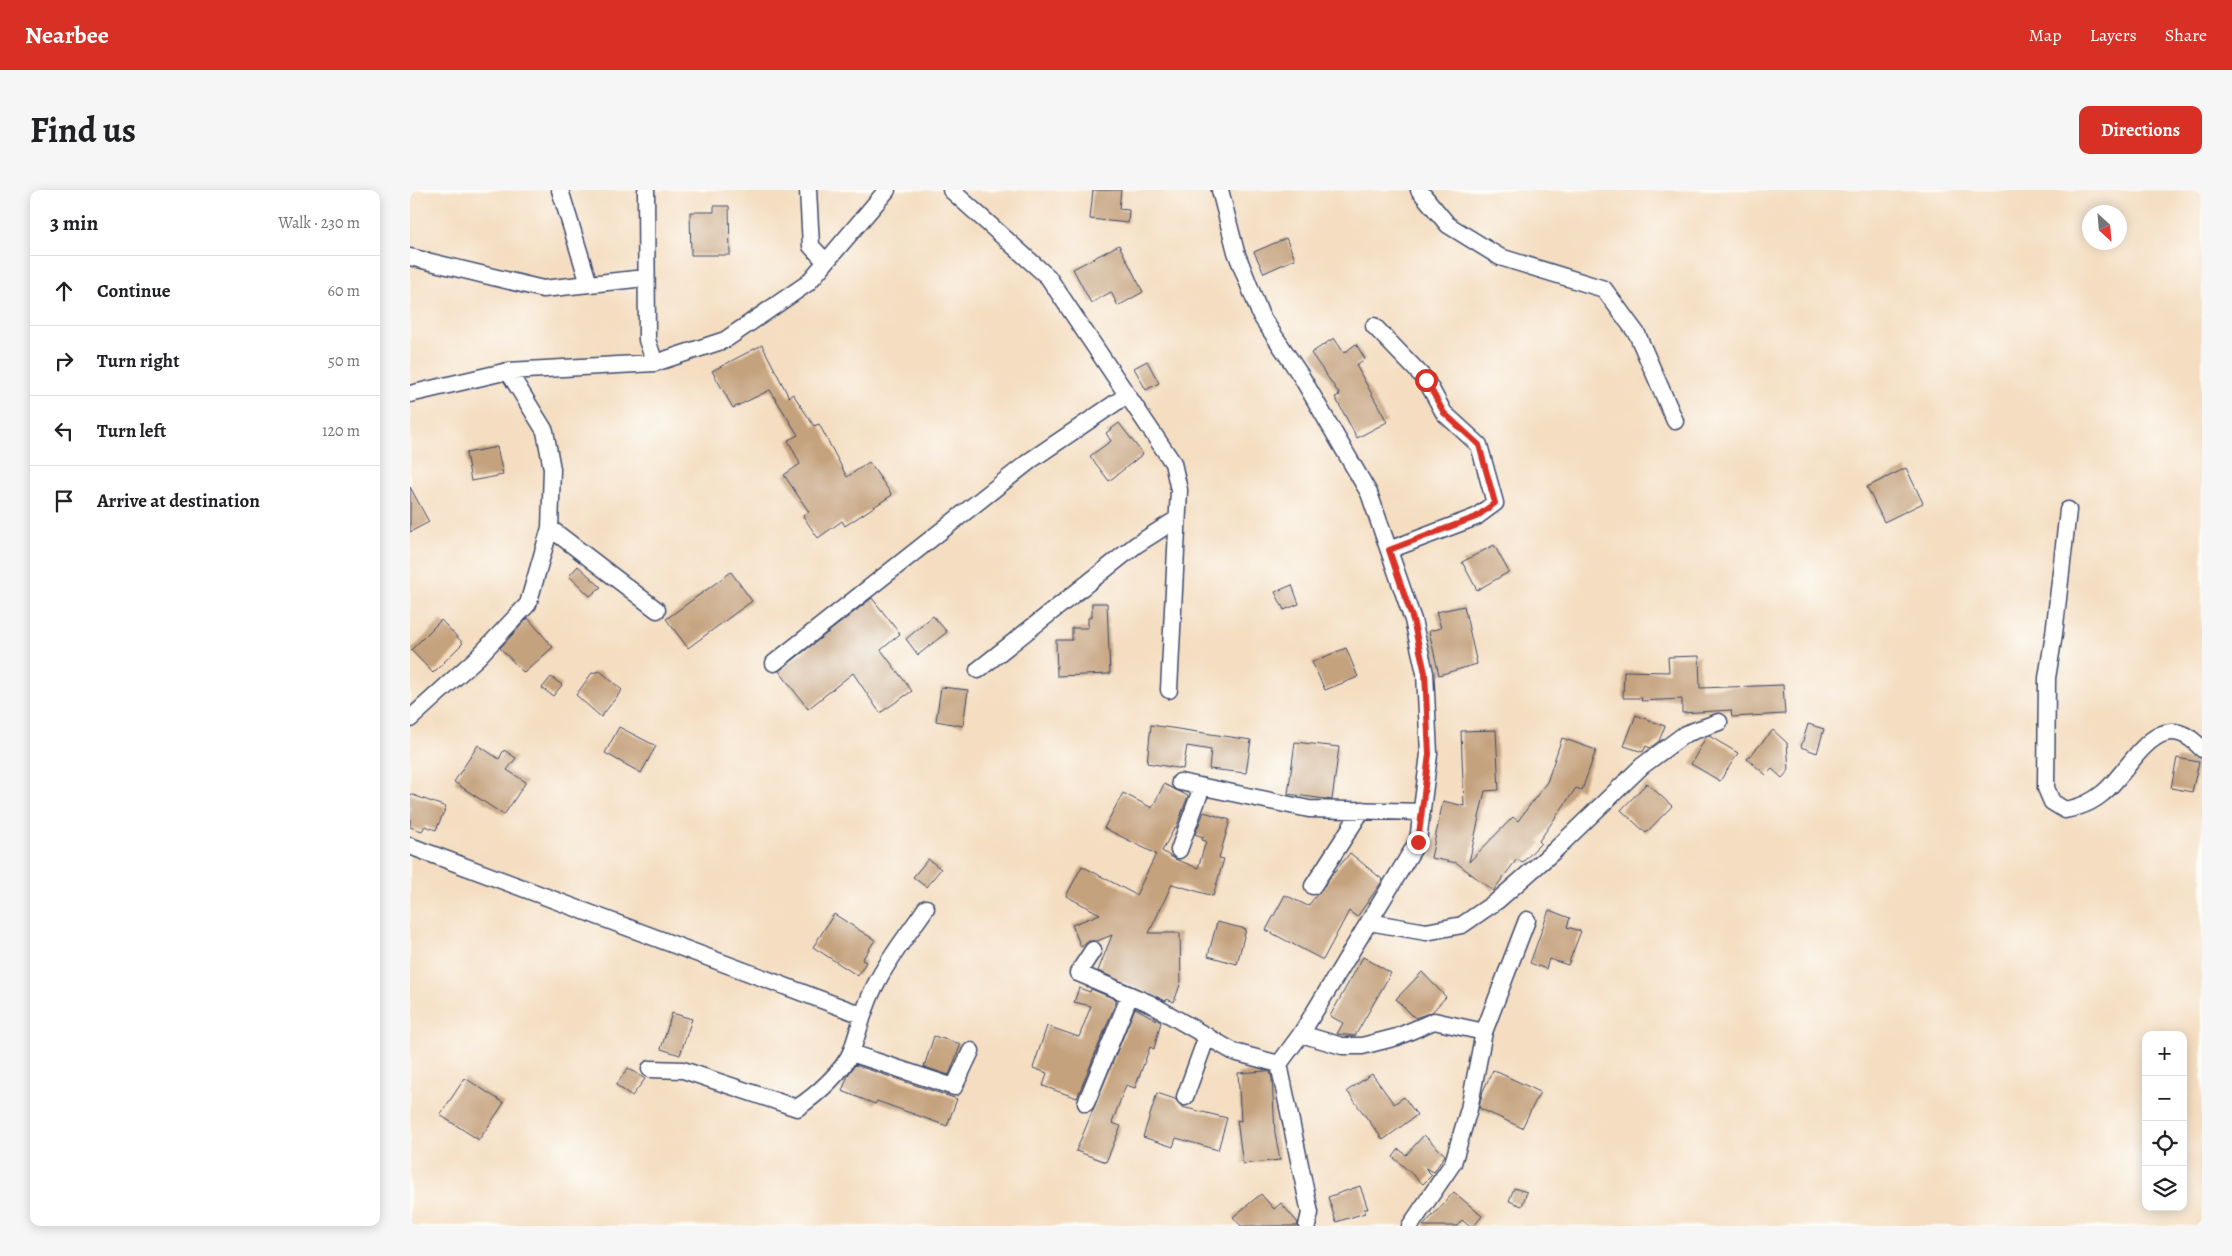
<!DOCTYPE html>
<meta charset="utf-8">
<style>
:root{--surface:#fff;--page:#f6f6f6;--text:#202124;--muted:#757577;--line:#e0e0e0;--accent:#d93025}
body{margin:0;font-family:Alegreya,serif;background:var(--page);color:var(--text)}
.controls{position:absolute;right:15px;bottom:15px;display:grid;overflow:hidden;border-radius:10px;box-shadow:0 2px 12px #0003}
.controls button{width:45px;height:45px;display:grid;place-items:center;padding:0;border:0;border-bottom:1px solid var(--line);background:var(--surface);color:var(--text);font:25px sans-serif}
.compass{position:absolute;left:1672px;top:15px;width:45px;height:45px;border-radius:50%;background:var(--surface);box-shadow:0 2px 12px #0003;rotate:154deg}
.stop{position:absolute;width:15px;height:15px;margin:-11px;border:4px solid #d93025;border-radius:50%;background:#fff}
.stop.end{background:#d93025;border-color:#fff;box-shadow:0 1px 5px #0008}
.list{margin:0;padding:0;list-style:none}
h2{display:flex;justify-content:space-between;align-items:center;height:65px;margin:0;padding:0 20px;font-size:21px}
h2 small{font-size:16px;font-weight:400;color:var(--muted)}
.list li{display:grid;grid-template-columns:32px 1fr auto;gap:15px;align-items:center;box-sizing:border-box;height:70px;padding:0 20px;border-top:1px solid var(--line)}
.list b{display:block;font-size:19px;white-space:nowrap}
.list em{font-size:16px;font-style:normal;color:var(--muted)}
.icon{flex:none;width:28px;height:28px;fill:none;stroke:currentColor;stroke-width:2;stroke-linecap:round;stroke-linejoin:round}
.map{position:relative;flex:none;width:1792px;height:1036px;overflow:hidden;border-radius:10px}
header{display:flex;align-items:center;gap:30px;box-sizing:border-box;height:70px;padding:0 25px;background:var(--accent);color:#fff}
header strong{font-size:24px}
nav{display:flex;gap:28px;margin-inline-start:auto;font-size:18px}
.intro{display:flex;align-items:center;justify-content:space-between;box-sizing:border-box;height:120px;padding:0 30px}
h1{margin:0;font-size:35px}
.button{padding:12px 22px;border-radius:10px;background:var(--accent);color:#fff;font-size:18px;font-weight:700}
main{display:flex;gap:30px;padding:0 30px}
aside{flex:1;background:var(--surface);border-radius:10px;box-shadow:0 2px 12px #0003}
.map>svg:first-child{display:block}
.building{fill:#c5a27e}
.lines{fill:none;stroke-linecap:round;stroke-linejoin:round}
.minor-casing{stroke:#3c496d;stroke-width:19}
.minor{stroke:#fff;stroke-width:16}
.route{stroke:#d93025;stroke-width:6}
</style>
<header>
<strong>Nearbee</strong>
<nav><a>Map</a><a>Layers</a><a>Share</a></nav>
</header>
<div class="intro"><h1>Find us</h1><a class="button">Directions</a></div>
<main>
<aside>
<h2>3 min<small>Walk · 230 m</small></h2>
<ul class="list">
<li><svg class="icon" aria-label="ahead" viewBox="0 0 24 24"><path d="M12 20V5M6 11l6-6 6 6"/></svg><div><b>Continue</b></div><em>60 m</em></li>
<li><svg class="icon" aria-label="right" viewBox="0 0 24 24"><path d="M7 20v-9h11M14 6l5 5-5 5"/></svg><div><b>Turn right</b></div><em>50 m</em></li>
<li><svg class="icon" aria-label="left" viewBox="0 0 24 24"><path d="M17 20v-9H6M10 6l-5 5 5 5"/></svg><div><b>Turn left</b></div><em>120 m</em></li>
<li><svg class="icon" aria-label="arrive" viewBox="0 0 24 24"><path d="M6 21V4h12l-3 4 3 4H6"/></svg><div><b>Arrive at destination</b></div></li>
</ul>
</aside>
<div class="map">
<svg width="1792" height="1036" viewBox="0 0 1792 1036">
<rect width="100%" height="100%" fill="#fdfcf7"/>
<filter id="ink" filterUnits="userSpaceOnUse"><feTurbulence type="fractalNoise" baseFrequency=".02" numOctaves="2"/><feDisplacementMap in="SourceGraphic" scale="10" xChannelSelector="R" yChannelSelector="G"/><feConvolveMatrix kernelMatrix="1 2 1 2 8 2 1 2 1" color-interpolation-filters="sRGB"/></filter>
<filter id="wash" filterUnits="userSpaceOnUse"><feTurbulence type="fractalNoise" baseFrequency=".0096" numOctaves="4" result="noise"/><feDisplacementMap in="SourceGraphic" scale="20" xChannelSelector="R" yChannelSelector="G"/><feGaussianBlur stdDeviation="1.12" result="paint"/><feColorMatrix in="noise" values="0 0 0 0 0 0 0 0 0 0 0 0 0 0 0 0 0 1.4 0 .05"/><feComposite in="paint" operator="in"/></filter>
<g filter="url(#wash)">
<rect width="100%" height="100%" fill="#f4ddc0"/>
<g id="blocks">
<path class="building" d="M683,0H711L709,19L719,20L718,33L680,29Z
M304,16H319L320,65H281L280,22H304Z
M876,48L885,69L854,83L844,62Z
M709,55L733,102L708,116L701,102L681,113L663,79Z
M924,148L934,163L946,154L955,169L946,175L977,232L947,248L925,207L930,205L901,163Z
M352,155L379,207L383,204L404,236L409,234L437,287L459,272L482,305L435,336L432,331L408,348L393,326L399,322L374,285L390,274L378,250L388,245L360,200L323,218L302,181Z
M737,171L749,193L736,200L724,178Z
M709,233L733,264L699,291L680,266L701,251L696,243Z
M87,257L93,285L61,291L56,263Z
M1496,278L1513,313L1474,332L1457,297Z
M0,297L19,332L0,342Z
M1084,355L1099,382L1067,400L1052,372Z
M168,376L191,397L180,406L159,386Z
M321,382L342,411L278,458L256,429Z
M882,395L889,414L874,420L865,402Z
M462,408L490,444L471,460L502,501L470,523L443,483L398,519L369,481Z
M682,413H697L700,484L647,486L646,450H662V438H678V428L682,427Z
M1054,416L1067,474L1029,485L1019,441L1031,438L1026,422Z
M523,426L537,442L508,465L496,449Z
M118,428L143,457L114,483L90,458Z
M31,430L53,453L23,483L1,460Z
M936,458L948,487L915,500L902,472Z
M1289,466L1290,498L1373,495L1375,524L1322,527L1321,520L1272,523V509L1231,511L1232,508H1213L1214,481L1259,482L1258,467Z
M190,481L212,500L191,527L166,505L182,483Z
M141,487L152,495L143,506L132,498Z
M531,497L558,500L553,536L526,531Z
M1226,525L1255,536L1249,551L1240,558L1236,556L1233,562L1214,556Z
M1398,534L1414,539L1407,563L1391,557Z
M741,535L841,550L836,583L799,579L801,560L777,556L773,579L737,573Z
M209,537L246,556L231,583L195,563Z
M1086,540L1089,600L1075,601L1059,672L1103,627L1108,631L1137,592L1152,548L1186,560L1172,600L1166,598L1129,651L1131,653L1112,673L1107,669L1083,701L1047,673L1021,668L1033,611L1054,616L1051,541Z
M1363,540L1377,553L1379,580L1372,588L1362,579L1356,585L1337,569Z
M1299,546L1328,563L1310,591L1281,574L1296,547Z
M885,552L929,557L922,610L878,604Z
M68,555L89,569L94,560L106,568L97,580L116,592L94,625L44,592Z
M1767,568L1789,572L1782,602L1761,598Z
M1237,593L1262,616L1236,643L1211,620Z
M754,594L778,606L766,638L765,637L752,661L765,669L788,678L796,651L792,650L793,647L785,644L794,622L820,630L809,668L814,669L803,706L762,694L739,743H770L771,792L764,812L757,809L756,811L688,781L702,745L687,751H679L671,757L662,735L690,724L656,706L672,676L726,705L746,664L694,638L713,603L742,618Z
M0,604L36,617L26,640L15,636L12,641L0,637Z
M940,663L973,690L947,727L939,721L913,770L856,740L875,705L898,716Z
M518,669L531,679L516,697L503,687Z
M1139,720L1160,728L1157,737L1171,741L1158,775L1139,769L1136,779L1120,773Z
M424,724L465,750L452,770L456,772L448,786L403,757Z
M807,732L836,739L827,774L798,766Z
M953,767L981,783L945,846L927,844L933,833L920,826Z
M1012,782L1036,807L1022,822L1005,828L986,809Z
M669,798L680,802L681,799L707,810L667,908L633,896L637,883L623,878L637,836L669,847L681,816L664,812Z
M725,818L751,832L744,859L740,857L725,898L716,895L702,933L711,936L696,972L666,961Z
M262,823L282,829L270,865L251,859Z
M524,846L551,854L539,885L514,877Z
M445,875L547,909L537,936L467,911L465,914L432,901L438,885Z
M218,878L235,889L222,906L206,895Z
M1083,880L1130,902L1112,938L1069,918L1073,901Z
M856,881L860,882L862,888L865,943L870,970L833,974L827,930L831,931L828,883Z
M962,884L984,914L994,907L1007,925L973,950L937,901Z
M55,888L94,913L69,950L30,925Z
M747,903L765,909L772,917L817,928L808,960L766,948L763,957L733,947Z
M1014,945L1035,965L1024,982L1015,978L1022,985L1013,994L983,967L989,959L996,965Z
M950,996L958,1019H954L955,1023L926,1032L918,1007Z
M1104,998L1117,1002L1112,1016L1099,1011Z
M1044,1002L1072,1026L1064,1036H1059L1052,1030L1047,1036H1013Z
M851,1004L864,1019L871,1013L888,1033L887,1036H831L823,1027Z"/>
</g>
</g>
<g filter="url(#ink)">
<use href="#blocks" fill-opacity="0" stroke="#3c496d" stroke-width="1"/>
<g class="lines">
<defs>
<path id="minor" d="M150,0L179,94
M236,0L237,150L245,173
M398,0L401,56L416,72
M541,0L638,87L763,273L769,300L759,500
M810,0L826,62L851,126L891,186L959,303L1003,430L1015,483L1019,564L1008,651L891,844L869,874L900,1023L897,1036
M1009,0L1038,35L1090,67L1194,99L1227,144L1265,231
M0,67L133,99L235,88
M964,136L1016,190L1034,223L1069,255L1085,313L1066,327L979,360
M0,204L98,181L245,173L315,150L398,93L477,0
M1658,320L1644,444L1637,488L1636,598L1642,612L1655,620C1670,617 1681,613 1693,603C1722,580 1748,510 1792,559
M140,338L247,420
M364,473L621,270L717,205
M568,480L726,355L767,329
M0,529L68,467L118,414L140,338L142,279L135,241L98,181
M770,592L899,619L1012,622
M0,656L452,825
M769,660L792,597
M903,696L952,620
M959,732L1016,742L1052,735L1087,711L1144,661L1232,576L1275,544L1309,532
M683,760L668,783L739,813L824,862L869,874
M891,844L932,856H952L987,847L1024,831L1074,842
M441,863L544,897L561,861
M240,879L273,880L387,918C405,906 434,881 442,860C450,837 455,813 467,792C480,766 500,742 516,718
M775,907L797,846
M676,913L720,805
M1000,1036L1043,973L1059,919L1074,842L1117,730"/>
</defs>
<use href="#minor" class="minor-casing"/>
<use href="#minor" class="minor"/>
</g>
</g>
<g class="lines" filter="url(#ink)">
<path class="route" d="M1008,652L1019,564L1015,483L1003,430L979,360L1066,327L1085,313L1069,255L1034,223L1016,190"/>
</g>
</svg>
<div class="controls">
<button>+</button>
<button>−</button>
<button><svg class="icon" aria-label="locate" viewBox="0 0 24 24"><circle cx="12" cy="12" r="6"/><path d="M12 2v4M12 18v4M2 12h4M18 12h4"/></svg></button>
<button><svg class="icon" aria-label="layers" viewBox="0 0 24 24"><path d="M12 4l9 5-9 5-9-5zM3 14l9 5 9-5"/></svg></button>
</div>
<svg class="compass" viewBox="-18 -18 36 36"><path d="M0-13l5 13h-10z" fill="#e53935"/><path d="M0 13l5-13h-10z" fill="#757577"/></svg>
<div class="stop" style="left:1016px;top:190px"></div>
<div class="stop end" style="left:1008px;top:652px"></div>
</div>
</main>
